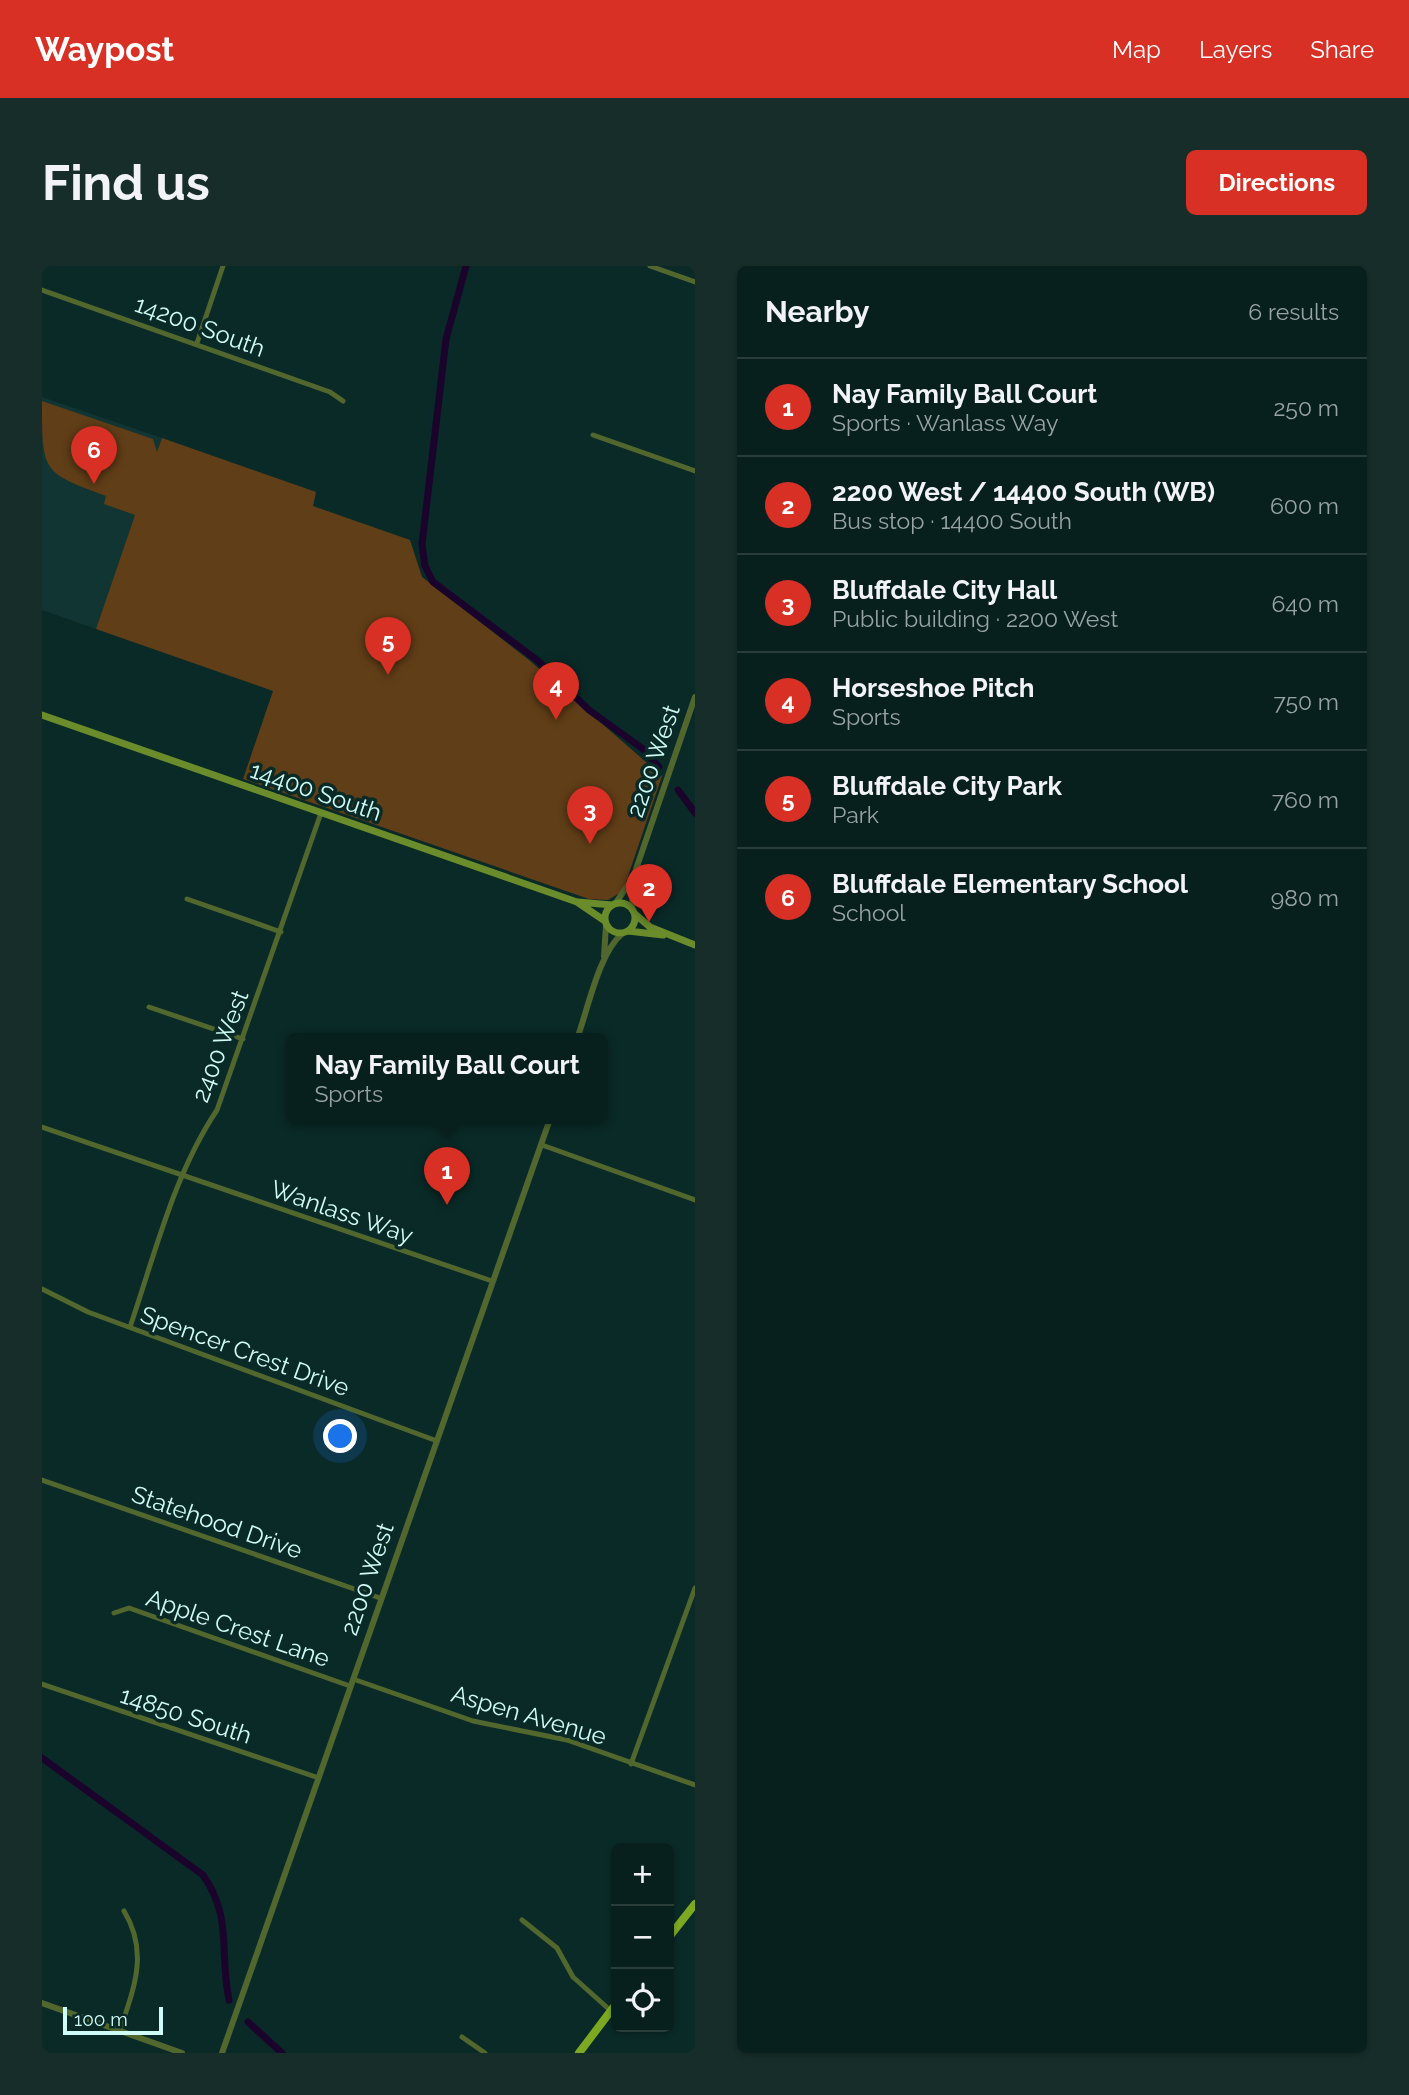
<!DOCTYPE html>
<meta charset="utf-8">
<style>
:root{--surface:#08201d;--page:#162d2a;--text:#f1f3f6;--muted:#98a3a4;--line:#293e3b;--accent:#d93025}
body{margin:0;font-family:Raleway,sans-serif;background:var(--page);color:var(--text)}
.controls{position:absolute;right:21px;bottom:21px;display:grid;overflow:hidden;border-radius:10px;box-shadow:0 2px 5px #0004}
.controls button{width:63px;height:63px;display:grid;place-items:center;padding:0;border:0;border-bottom:2px solid var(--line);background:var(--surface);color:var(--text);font:35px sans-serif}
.scale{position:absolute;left:21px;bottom:18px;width:100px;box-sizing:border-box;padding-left:7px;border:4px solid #cffcf6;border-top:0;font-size:19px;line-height:24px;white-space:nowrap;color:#cffcf6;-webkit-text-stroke:5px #0a2a27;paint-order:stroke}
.you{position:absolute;left:299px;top:1171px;width:24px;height:24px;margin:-18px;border:5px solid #fff;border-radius:50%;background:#1a73e8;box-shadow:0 0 0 10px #1a73e833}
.badge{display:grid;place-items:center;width:46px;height:46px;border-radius:50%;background:var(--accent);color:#fff;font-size:23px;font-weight:700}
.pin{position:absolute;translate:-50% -58px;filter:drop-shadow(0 2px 4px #0008)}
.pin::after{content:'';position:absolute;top:37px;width:24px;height:21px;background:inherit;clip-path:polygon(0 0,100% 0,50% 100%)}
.popup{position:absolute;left:244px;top:767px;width:322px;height:91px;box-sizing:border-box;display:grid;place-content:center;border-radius:10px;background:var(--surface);filter:drop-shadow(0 2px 5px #0005);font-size:23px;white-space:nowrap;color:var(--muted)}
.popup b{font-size:26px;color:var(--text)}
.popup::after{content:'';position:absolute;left:50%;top:100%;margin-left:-14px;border:14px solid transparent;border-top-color:var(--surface)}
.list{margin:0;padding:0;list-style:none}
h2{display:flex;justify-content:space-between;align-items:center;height:91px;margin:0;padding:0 28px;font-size:30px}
h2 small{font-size:23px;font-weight:400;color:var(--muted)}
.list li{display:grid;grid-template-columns:46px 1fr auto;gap:21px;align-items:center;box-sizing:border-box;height:98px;padding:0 28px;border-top:2px solid var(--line)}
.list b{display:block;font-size:26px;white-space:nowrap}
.list p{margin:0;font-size:23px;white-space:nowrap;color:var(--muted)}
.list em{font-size:23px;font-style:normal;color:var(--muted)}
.icon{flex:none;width:38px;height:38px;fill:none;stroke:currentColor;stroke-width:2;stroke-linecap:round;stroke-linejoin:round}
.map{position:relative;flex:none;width:653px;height:1787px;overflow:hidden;border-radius:10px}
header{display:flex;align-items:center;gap:42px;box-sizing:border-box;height:98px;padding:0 35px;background:var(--accent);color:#fff}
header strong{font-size:33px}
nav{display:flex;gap:38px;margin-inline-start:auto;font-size:24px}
.intro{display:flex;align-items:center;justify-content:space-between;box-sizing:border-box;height:168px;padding:0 42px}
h1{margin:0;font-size:49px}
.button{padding:18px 32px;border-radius:10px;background:var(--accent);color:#fff;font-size:24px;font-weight:700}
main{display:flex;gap:42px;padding:0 42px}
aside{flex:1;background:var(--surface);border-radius:10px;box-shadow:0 2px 5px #0004}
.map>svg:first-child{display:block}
.built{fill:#113532}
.green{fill:#603e17}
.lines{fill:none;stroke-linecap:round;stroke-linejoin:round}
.canal{stroke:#1b042c;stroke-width:7}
.minor{stroke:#51672e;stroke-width:5}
.tertiary{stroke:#51672e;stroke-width:6}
.secondary{stroke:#6a8c2b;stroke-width:7}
.primary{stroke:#7da922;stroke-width:8}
.labels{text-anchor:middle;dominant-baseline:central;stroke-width:7;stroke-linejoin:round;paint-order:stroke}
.street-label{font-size:24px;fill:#cffcf6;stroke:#0a2a27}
</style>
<header>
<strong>Waypost</strong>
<nav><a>Map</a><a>Layers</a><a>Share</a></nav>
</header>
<div class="intro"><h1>Find us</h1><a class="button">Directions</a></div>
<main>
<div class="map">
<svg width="653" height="1787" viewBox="0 0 653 1787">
<rect width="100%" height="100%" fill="#0a2a27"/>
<path class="built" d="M0,131L120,172L54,363L0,344Z"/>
<path class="green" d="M0,135L111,173L115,186L120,172L274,226L271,240L368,274L380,311L487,394L620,510L581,625L566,634L547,633L201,513L231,425L54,363L93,249L62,238L64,230C0,206 0,207 0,135Z"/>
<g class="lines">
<path class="canal" d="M424,0L404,73L380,278L383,300L391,316L495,394L547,444L601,483L617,501
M636,524L653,547
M0,1492L161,1609C191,1652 177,1686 187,1734
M206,1756L240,1787"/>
<path class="minor" d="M608,0L653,16
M0,24L288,126L301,135
M155,77L181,0
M551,169L653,205
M145,633L239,666
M107,741L201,773
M0,861L450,1015
M500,879L653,934
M0,1023L46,1046L395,1175
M88,1061C113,988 132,908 175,844L279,547
M0,1214L338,1332
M72,1347L87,1342L308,1420
M311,1413L431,1455L525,1474L653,1519
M0,1418L277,1512
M589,1498L653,1322
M480,1654L515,1682L531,1711L569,1745
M78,1764C92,1722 107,1686 82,1645
M420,1771L443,1787"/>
<path class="tertiary" d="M573,638L591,612L653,431
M590,644L591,614
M562,690L564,659
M535,773C546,743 557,686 581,667
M0,1737L140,1787
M180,1787L508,853"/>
<path class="secondary" d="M0,449L535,636L563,655
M536,636L570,639
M563 652a15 15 0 1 1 30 0a15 15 0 1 1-30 0Z
M593,648L608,661L653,679
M586,665L621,669"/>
<path class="primary" d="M627,1671L653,1638
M537,1787L574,1738"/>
</g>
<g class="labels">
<g class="street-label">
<text transform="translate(158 60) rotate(20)">14200 South</text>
<text transform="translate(611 495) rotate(-71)">2200 West</text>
<text transform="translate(274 525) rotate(19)">14400 South</text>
<text transform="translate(178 780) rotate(-69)">2400 West</text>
<text transform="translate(300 946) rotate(19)">Wanlass Way</text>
<text transform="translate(203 1085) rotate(20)">Spencer Crest Drive</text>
<text transform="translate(175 1256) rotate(19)">Statehood Drive</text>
<text transform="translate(325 1313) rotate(-71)">2200 West</text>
<text transform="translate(196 1362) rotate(19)">Apple Crest Lane</text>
<text transform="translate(144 1449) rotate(18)">14850 South</text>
<text transform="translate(487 1449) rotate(16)">Aspen Avenue</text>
</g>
</g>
</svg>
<div class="controls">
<button>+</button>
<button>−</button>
<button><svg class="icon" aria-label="locate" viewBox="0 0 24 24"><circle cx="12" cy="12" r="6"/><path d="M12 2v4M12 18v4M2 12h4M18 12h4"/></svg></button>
</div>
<div class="scale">100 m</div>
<div class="you"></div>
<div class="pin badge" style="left:405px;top:939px">1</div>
<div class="popup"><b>Nay Family Ball Court</b>Sports</div>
<div class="pin badge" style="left:607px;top:656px">2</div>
<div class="pin badge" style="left:548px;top:578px">3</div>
<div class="pin badge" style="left:514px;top:454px">4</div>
<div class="pin badge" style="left:346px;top:409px">5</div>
<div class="pin badge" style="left:52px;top:218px">6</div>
</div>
<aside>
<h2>Nearby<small>6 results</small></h2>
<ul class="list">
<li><span class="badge">1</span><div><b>Nay Family Ball Court</b><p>Sports · Wanlass Way</p></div><em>250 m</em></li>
<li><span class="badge">2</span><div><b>2200 West / 14400 South (WB)</b><p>Bus stop · 14400 South</p></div><em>600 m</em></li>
<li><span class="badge">3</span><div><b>Bluffdale City Hall</b><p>Public building · 2200 West</p></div><em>640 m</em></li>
<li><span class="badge">4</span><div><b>Horseshoe Pitch</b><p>Sports</p></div><em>750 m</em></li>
<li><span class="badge">5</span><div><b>Bluffdale City Park</b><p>Park</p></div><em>760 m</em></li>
<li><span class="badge">6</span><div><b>Bluffdale Elementary School</b><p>School</p></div><em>980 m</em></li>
</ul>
</aside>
</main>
